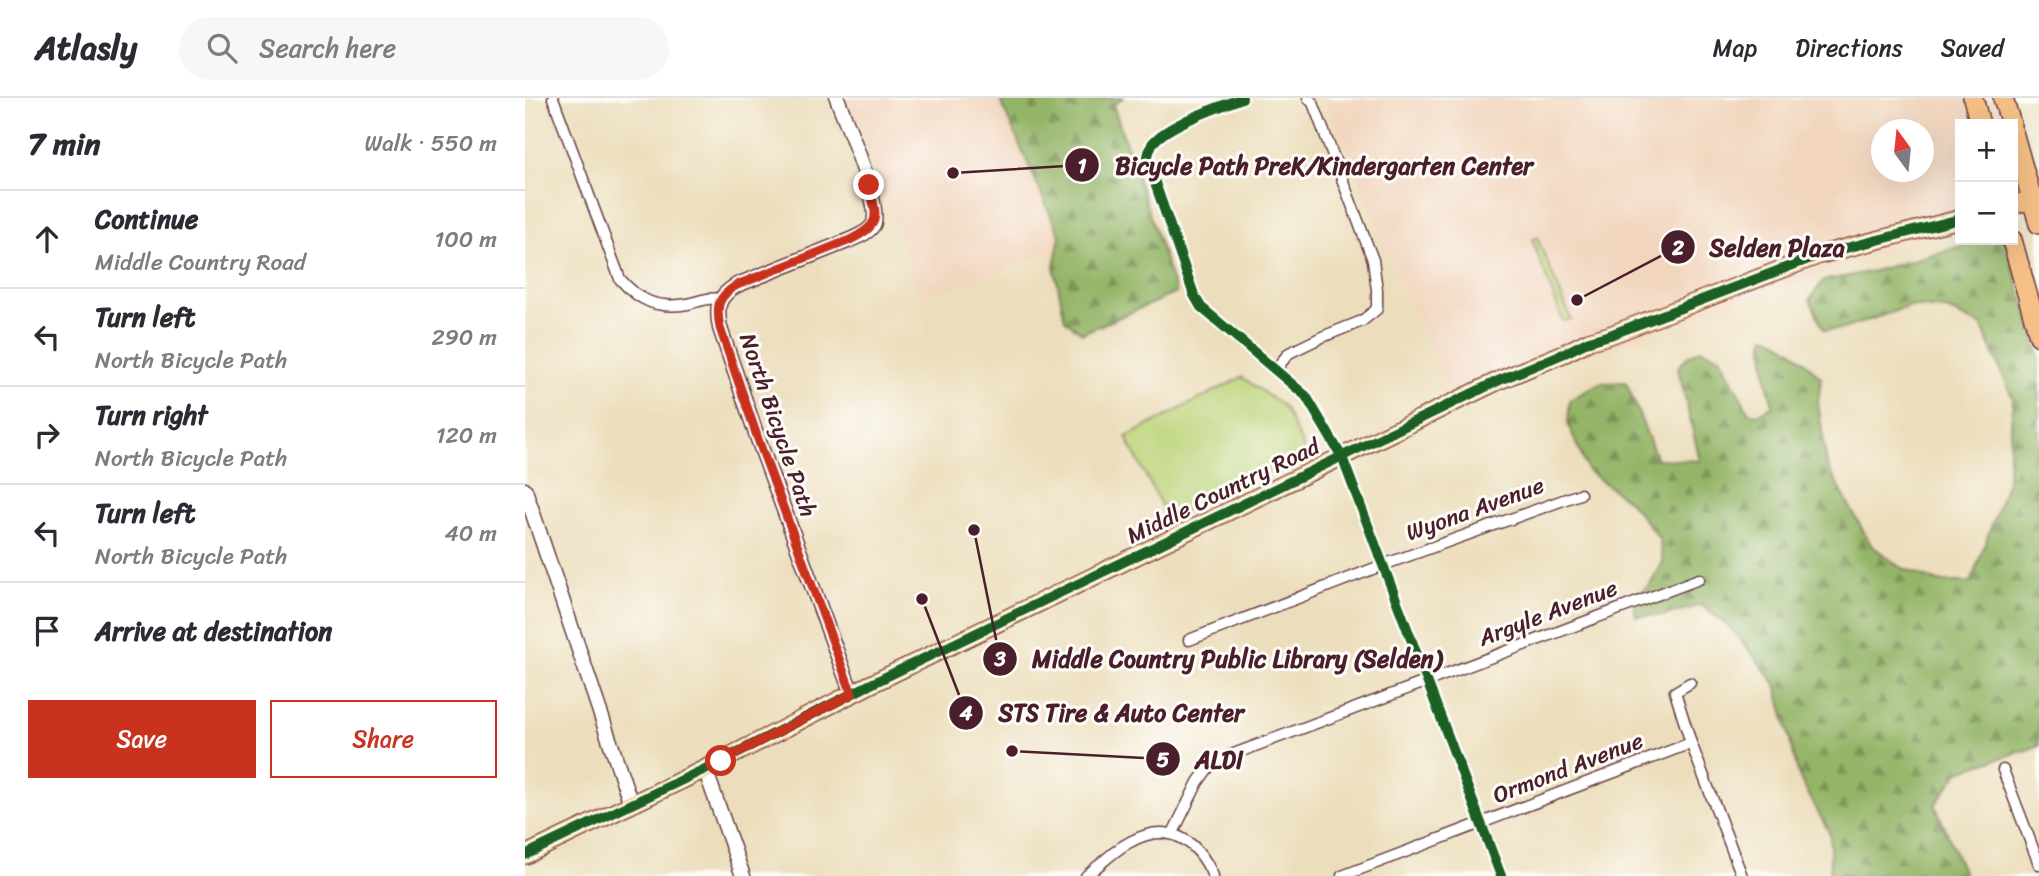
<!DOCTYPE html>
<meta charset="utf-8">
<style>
:root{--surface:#fff;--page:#f7f7f7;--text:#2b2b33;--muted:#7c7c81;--line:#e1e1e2;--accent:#c8321e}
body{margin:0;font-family:Sriracha,sans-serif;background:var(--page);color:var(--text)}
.controls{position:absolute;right:21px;top:21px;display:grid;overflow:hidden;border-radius:0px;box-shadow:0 7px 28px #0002}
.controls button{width:63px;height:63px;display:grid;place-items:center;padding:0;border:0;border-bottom:2px solid var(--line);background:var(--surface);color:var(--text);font:35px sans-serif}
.compass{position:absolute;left:1346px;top:21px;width:63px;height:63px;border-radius:50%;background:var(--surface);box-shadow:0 7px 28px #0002;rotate:345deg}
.stop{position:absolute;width:21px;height:21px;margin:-16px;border:5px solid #c8321e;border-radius:50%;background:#fff}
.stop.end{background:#c8321e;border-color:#fff;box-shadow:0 2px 7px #0008}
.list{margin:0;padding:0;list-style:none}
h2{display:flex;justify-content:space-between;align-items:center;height:91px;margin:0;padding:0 28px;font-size:30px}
h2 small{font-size:23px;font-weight:400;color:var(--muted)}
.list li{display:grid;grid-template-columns:46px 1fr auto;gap:21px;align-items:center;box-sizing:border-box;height:98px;padding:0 28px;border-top:2px solid var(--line)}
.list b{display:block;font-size:26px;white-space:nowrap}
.list p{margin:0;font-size:23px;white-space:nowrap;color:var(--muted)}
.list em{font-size:23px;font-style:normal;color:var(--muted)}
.actions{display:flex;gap:14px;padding:21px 28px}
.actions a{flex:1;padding:16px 0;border:2px solid var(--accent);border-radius:0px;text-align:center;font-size:24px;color:var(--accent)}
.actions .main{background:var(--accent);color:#fff}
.icon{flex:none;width:38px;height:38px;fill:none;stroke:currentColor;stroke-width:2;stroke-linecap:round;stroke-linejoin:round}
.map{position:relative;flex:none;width:1514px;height:778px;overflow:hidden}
header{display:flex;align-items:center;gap:42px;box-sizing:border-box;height:98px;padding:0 35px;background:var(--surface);border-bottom:2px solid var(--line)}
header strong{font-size:33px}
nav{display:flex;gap:38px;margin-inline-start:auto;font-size:24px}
.search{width:490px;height:63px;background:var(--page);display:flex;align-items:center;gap:18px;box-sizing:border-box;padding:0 24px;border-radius:38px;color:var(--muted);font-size:26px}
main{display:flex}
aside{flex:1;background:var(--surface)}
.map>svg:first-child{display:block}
.built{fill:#f1d5bd;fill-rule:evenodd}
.grass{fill:url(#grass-tufts);stroke:#827952;stroke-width:2}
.forest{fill:url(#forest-firs);stroke:#6f6a4a;stroke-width:2}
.park{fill:#bbd378;stroke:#827952;stroke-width:2}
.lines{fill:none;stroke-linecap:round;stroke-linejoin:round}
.minor-casing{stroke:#623c41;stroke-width:13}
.tertiary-casing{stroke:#623c41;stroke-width:17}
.primary-casing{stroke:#623c41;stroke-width:20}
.trunk-casing{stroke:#623c41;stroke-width:22}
.minor{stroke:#fff;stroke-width:10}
.tertiary{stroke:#fff;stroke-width:14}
.primary{stroke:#f5bf86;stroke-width:18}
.trunk{stroke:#f5bf86;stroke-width:19}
.cycleway-casing{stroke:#fdfcf7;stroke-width:15}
.cycleway{stroke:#1b5e20;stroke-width:10}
.route{stroke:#c8321e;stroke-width:9}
.labels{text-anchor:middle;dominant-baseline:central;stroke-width:6;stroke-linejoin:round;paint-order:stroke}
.street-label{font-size:23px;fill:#4a1f2b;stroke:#fdfcf7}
.leader{fill:none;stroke:#4a1f2b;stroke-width:2.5}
.callout-dot{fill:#4a1f2b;stroke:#fdfcf7;stroke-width:2.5}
.mark-label{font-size:21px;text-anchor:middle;font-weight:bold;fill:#fff}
.callout-label{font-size:24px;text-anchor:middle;font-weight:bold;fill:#4a1f2b;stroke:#fdfcf7;stroke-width:6;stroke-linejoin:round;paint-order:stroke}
</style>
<header>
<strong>Atlasly</strong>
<div class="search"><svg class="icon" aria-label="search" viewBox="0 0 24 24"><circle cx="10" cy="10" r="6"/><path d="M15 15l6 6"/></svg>Search here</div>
<nav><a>Map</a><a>Directions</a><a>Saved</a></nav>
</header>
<main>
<aside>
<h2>7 min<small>Walk · 550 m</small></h2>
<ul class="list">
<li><svg class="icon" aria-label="ahead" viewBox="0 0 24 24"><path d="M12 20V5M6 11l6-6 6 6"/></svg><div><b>Continue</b><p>Middle Country Road</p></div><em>100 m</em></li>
<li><svg class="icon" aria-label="left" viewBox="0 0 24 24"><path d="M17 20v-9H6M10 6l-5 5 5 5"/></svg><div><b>Turn left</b><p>North Bicycle Path</p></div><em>290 m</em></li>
<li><svg class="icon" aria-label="right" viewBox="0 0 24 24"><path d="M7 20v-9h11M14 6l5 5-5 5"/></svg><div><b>Turn right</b><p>North Bicycle Path</p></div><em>120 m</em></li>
<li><svg class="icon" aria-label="left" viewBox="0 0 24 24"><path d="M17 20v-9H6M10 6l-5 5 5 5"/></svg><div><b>Turn left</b><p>North Bicycle Path</p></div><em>40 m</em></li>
<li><svg class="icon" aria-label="arrive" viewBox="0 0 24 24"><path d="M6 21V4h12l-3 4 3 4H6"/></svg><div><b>Arrive at destination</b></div></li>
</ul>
<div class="actions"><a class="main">Save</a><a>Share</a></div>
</aside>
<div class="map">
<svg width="1514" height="778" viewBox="0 0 1514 778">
<defs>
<pattern id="grass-tufts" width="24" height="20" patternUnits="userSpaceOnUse" patternTransform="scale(1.75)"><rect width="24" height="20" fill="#bbd378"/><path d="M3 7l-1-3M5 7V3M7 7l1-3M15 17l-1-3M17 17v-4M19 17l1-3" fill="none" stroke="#a2b568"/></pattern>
<pattern id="forest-firs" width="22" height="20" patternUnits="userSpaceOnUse" patternTransform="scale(1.75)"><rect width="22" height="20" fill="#94b568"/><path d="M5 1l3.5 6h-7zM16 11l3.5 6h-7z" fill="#7b9356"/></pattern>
</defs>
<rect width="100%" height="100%" fill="#fdfcf7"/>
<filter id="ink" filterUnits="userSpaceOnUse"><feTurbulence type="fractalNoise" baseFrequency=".0143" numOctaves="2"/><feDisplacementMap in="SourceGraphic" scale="14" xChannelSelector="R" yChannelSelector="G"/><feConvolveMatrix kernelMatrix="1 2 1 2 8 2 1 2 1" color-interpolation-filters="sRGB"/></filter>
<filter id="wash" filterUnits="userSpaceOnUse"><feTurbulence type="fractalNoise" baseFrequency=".00686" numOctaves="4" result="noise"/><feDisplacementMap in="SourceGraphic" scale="28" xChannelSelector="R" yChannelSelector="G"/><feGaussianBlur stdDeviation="1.57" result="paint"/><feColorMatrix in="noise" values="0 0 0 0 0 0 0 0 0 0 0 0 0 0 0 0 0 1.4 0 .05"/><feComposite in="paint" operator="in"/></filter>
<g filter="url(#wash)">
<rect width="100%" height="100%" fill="#ecdebc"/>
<path class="built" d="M324,0H472L539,150L396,200Z
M799,0H1478L1486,26H1435V127L927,305ZM1356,32H1398V74H1356Z"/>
<path class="grass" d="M1012,139L1046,221L1038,223L1007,142Z"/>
<path class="forest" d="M474,0H598L588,7L651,195L557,235L540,222L529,168L535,138Z
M1457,142H1480L1514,256V648L1434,673L1410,707L1440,778H1305V736L1274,679L1251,586L1207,531L1176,507L1140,517L1111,518L1108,498L1124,488L1138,464L1134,440L1105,404L1063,373L1043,326L1045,302L1075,285L1101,284L1132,361L1175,363L1153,270L1161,260L1176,251L1195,259L1224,315L1234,316L1248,307C1241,284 1237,262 1240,238C1263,244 1280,264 1296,280L1293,305L1302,367L1346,447L1375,469L1413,484H1446L1482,385L1488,300L1456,227L1419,211L1385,208L1318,231L1299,232L1285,201L1298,183L1349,173Z"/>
<path class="park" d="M717,279L759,309L777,346L780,356L643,421L601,339Z"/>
</g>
<g filter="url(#ink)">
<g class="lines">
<defs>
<path id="minor" d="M28,0L95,181C115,204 133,211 163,206C175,203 183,199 195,201
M717,0C693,10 642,26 627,46C625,51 623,57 622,62L669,197L676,209L781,298L817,359L976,778
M750,272L764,255L797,239L837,223L852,211V192L848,162L788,5L783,0
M664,542L858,467L1055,396
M1165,585L1150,594L1166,645L1217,778
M1478,672L1514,766
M648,735L673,684L683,670L698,660L1174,481
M561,778C575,767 589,752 605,744C643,723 672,741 688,778
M817,778L1166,645"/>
<path id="tertiary" d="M312,0C320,22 358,110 348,127C343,135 333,138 325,142L212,187C192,199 191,208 195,230L234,344L327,596
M0,392L106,706
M180,671L218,778"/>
<path id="primary" d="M1488,107L1514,100
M0,757L180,671L344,587L975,282L1040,255L1064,243L1085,237L1294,157L1435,121"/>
<path id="trunk" d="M1448,0L1455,26
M1478,0L1486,26
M1488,34L1514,126
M1487,142L1514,238"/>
</defs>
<use href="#minor" class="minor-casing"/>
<use href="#tertiary" class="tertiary-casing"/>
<use href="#primary" class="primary-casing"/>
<use href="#trunk" class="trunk-casing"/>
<use href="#minor" class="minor"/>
<use href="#tertiary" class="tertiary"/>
<use href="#primary" class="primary"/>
<use href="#trunk" class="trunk"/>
<defs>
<path id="cycleway" d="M717,0C693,10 642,26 627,46C625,51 623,57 622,62L669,197L676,209L781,298L817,359L976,778
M0,757L180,671L344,587L975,282L1040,255L1064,243L1085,237L1294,157L1435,121"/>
</defs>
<use href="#cycleway" class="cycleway-casing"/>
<use href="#cycleway" class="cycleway"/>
</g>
</g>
<g class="lines" filter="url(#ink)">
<path class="route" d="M196,663L327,596L234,344L195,230C191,208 192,199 212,187L325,142C357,126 352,119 344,87"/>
</g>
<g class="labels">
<g class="street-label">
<text transform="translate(253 327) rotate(71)">North Bicycle Path</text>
<text transform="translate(698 393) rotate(-26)">Middle Country Road</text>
<text transform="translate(950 411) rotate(-20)">Wyona Avenue</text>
<text transform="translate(1023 515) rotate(-21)">Argyle Avenue</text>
<text transform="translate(1043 670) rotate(-21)">Ormond Avenue</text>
</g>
</g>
<path class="leader" d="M428 75L557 67M1052 202L1153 149M449 432L475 561M397 501L441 615M487 653L638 661"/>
<g class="callout-dot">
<circle cx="428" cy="75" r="7"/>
<circle cx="1052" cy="202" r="7"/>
<circle cx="449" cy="432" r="7"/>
<circle cx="397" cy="501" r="7"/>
<circle cx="487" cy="653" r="7"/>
<circle cx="557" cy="67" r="18"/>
<circle cx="1153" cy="149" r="18"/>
<circle cx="475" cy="561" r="18"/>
<circle cx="441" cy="615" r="18"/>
<circle cx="638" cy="661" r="18"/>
</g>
<g class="mark-label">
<text x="557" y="75">1</text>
<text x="1153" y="157">2</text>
<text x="475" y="568">3</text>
<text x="441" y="622">4</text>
<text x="638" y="669">5</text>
</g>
<g class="callout-label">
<text x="799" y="76">Bicycle Path PreK/Kindergarten Center</text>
<text x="1252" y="158">Selden Plaza</text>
<text x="712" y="569">Middle Country Public Library (Selden)</text>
<text x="596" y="623">STS Tire &amp; Auto Center</text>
<text x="694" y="670">ALDI</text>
</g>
</svg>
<div class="controls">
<button>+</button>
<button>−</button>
</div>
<svg class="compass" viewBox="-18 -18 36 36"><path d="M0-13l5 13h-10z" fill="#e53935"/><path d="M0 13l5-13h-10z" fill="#7c7c81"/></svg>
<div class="stop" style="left:196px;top:663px"></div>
<div class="stop end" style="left:344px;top:87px"></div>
</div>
</main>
